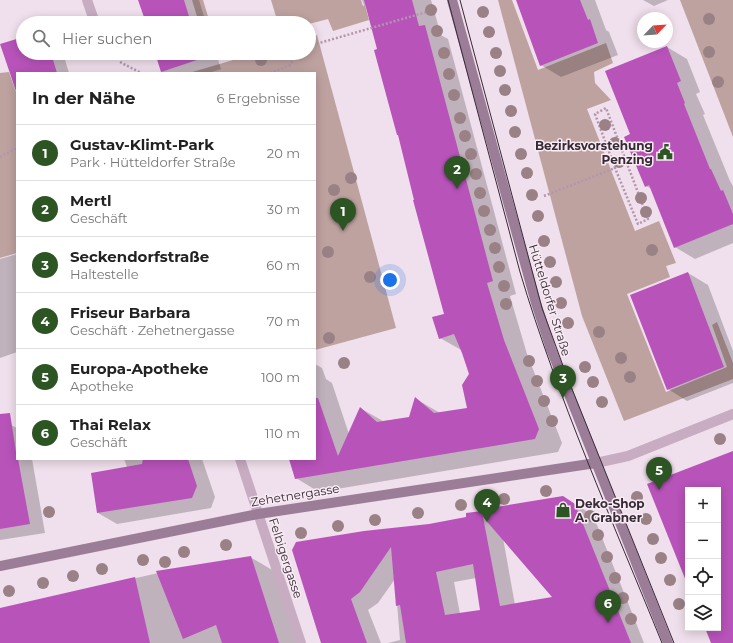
<!DOCTYPE html>
<html lang="de">
<meta charset="utf-8">
<style>
:root{--surface:#fff;--page:#f6f6f6;--text:#222;--muted:#767676;--line:#e0e0e0;--accent:#2d5423}
body{margin:0;font-family:Montserrat,sans-serif;background:var(--page);color:var(--text)}
.controls{position:absolute;right:12px;bottom:12px;display:grid;overflow:hidden;border-radius:0px;box-shadow:0 2px 10px #0003}
.controls button{width:36px;height:36px;display:grid;place-items:center;padding:0;border:0;border-bottom:1px solid var(--line);background:var(--surface);color:var(--text);font:20px sans-serif}
.compass{position:absolute;left:637px;top:12px;width:36px;height:36px;border-radius:50%;background:var(--surface);box-shadow:0 2px 10px #0003;rotate:65deg}
.you{position:absolute;left:390px;top:280px;width:14px;height:14px;margin:-10px;border:3px solid #fff;border-radius:50%;background:#1a73e8;box-shadow:0 0 0 6px #1a73e833}
.badge{display:grid;place-items:center;width:26px;height:26px;border-radius:50%;background:var(--accent);color:#fff;font-size:13px;font-weight:700}
.pin{position:absolute;translate:-50% -33px;filter:drop-shadow(0 1px 2px #0008)}
.pin::after{content:'';position:absolute;top:21px;width:14px;height:12px;background:inherit;clip-path:polygon(0 0,100% 0,50% 100%)}
.list{margin:0;padding:0;list-style:none}
h2{display:flex;justify-content:space-between;align-items:center;height:52px;margin:0;padding:0 16px;font-size:17px}
h2 small{font-size:13px;font-weight:400;color:var(--muted)}
.list li{display:grid;grid-template-columns:26px 1fr auto;gap:12px;align-items:center;box-sizing:border-box;height:56px;padding:0 16px;border-top:1px solid var(--line)}
.list b{display:block;font-size:15px;white-space:nowrap}
.list p{margin:0;font-size:13px;white-space:nowrap;color:var(--muted)}
.list em{font-size:13px;font-style:normal;color:var(--muted)}
.icon{flex:none;width:22px;height:22px;fill:none;stroke:currentColor;stroke-width:2;stroke-linecap:round;stroke-linejoin:round}
.map{position:relative;flex:none;width:733px;height:643px;overflow:hidden}
.search{position:absolute;background:var(--surface);box-shadow:0 2px 10px #0003;left:16px;top:16px;width:300px;height:44px;display:flex;align-items:center;gap:10px;box-sizing:border-box;padding:0 14px;border-radius:22px;color:var(--muted);font-size:15px}
.panel{position:absolute;background:var(--surface);box-shadow:0 2px 10px #0003;left:16px;top:72px;width:300px;height:388px;border-radius:0px}
.map>svg:first-child{display:block}
.green{fill:#bea2a0}
.shadow{fill:#0003;fill-rule:evenodd}
.building{fill:#b853ba;fill-rule:evenodd}
.lines{fill:none;stroke-linecap:round;stroke-linejoin:round}
.path{stroke:#b396ae;stroke-width:2.5;stroke-dasharray:2 2;stroke-linecap:butt}
.street{stroke:#c7acc2;stroke-width:10}
.secondary{stroke:#9b7d98;stroke-width:10}
.tram{stroke:#362a35;stroke-width:1}
.tree{fill:#998185}
.labels{text-anchor:middle;dominant-baseline:central;stroke-width:3;stroke-linejoin:round;paint-order:stroke}
.poi-label{font-size:12px;font-weight:bold;fill:#362a35;stroke:#f8ebf4;text-anchor:end}
.street-label{font-size:12px;fill:#362a35;stroke:#f8ebf4}
</style>
<div class="map">
<svg width="733" height="643" viewBox="0 0 733 643">
<rect width="100%" height="100%" fill="#f0dfec"/>
<path class="green" d="M192,0H203L210,23H199Z
M271,0H361L363,6L365,5L369,20L333,31L328,19L309,24V23H278Z
M498,0H512L538,70L606,43L613,63L594,72L595,83L611,100L587,109L635,231L659,221L676,263L666,266L670,277L627,294L666,392L727,367L712,325L717,322L733,363V379L624,421L582,316Z
M680,0H733V137Z
M317,35L396,328L315,350V73H189L257,53H309V38Z
M9,72L17,95V253L0,258V73Z"/>
<path class="shadow" d="M139,0H199L206,23H147Z
M362,0H431L441,35L448,39L516,294L510,296L527,354L562,443L558,452L319,492L296,478L289,459H315V364L322,368L326,379L332,383L349,434L360,408L383,421L410,418L416,399L440,413L469,409L470,374L463,351L440,338L445,315L367,7L364,5Z
M517,0H595L606,30L609,32L618,55L561,77L541,65Z
M643,0H668L654,6Z
M23,38V53H63L69,73H17V92L1,45Z
M667,47L687,59L700,92L696,94L705,114L703,115L730,181L733,186V243L695,259L675,247L652,189L646,186L632,135Z
M156,53H216L221,69L209,73H164L162,72Z
M17,254V352L0,358V259Z
M688,273L708,285L733,351V383L687,401L668,389Z
M11,425L17,428V459H32L45,533L0,540V427Z
M124,459H202L215,497L211,508L117,524L98,513L127,467Z
M563,497L593,515L644,643H388L400,640L395,579L378,603L368,610L381,643H322L293,550L467,518L482,512L486,514ZM503,538L554,598L515,605ZM476,578L481,611L460,614L454,582Z
M250,557L274,571L298,643H0V609L167,571Z"/>
<path class="building" d="M138,0H184L191,23H146Z
M364,0H412L419,26L425,25L493,281L487,283L504,340L539,429L535,439L295,479L289,459H315V398H318L338,456L360,407L377,422L409,417L415,397L434,413L467,408L462,385L469,374L462,353L454,334L439,339L432,317L444,314L413,200H414L398,135H397L374,50L377,49Z
M516,0H580L588,20L590,19L598,43L540,66Z
M23,37V53H51L57,73H17V94L0,44Z
M667,46L681,81L677,83L685,103L684,104L710,169H711L721,191L723,190L733,214V224L674,248L649,185L645,187L624,137L630,134L605,71Z
M155,53H201L203,58L161,72Z
M688,272L724,367L667,390L630,295Z
M10,413L17,459H18L30,524L0,529V414Z
M733,451V643H711L705,628H718V490H688V586L647,484Z
M143,459H188L197,486L192,498L97,513L91,473L142,464Z
M563,496L575,504L631,643H406L400,605L396,606L391,547L360,592L351,599L367,643H321L292,550L296,542L364,531L429,524L466,517V513L482,511V514L496,511V507ZM483,517L552,597L500,606ZM473,564L480,610L445,615L436,572Z
M251,556L279,643H222L216,625L183,639L156,571Z
M135,577L150,643H0V608Z"/>
<g class="lines">
<path class="path" d="M309,46L437,9
M120,62L141,73
M270,73L290,65L298,53
M0,157L17,148
M544,196L615,168L595,114L606,108L648,219L638,224L615,168"/>
<path class="street" d="M87,0L95,23
M106,53V54
M240,459L301,643
M596,463L628,456L733,414"/>
<path class="secondary" d="M452,0L536,303L551,349L668,643
M0,566L258,514L596,463"/>
<path class="tram" d="M448,0L520,272C558,399 612,520 662,643
M460,0L542,308L566,374L674,643"/>
</g>
<g class="tree">
<circle cx="431" cy="10" r="6"/>
<circle cx="483" cy="12" r="6"/>
<circle cx="709" cy="19" r="6"/>
<circle cx="437" cy="31" r="6"/>
<circle cx="489" cy="32" r="6"/>
<circle cx="709" cy="52" r="6"/>
<circle cx="444" cy="53" r="6"/>
<circle cx="496" cy="53" r="6"/>
<circle cx="261" cy="60" r="6"/>
<circle cx="500" cy="71" r="6"/>
<circle cx="449" cy="74" r="6"/>
<circle cx="718" cy="82" r="6"/>
<circle cx="505" cy="90" r="6"/>
<circle cx="454" cy="95" r="6"/>
<circle cx="511" cy="111" r="6"/>
<circle cx="460" cy="118" r="6"/>
<circle cx="605" cy="125" r="6"/>
<circle cx="515" cy="132" r="6"/>
<circle cx="465" cy="136" r="6"/>
<circle cx="615" cy="143" r="6"/>
<circle cx="471" cy="154" r="6"/>
<circle cx="521" cy="154" r="6"/>
<circle cx="619" cy="162" r="6"/>
<circle cx="527" cy="173" r="6"/>
<circle cx="476" cy="174" r="6"/>
<circle cx="351" cy="178" r="6"/>
<circle cx="334" cy="190" r="6"/>
<circle cx="480" cy="193" r="6"/>
<circle cx="532" cy="195" r="6"/>
<circle cx="641" cy="198" r="6"/>
<circle cx="484" cy="211" r="6"/>
<circle cx="646" cy="212" r="6"/>
<circle cx="538" cy="216" r="6"/>
<circle cx="490" cy="230" r="6"/>
<circle cx="544" cy="241" r="6"/>
<circle cx="495" cy="248" r="6"/>
<circle cx="652" cy="250" r="6"/>
<circle cx="328" cy="252" r="6"/>
<circle cx="550" cy="262" r="6"/>
<circle cx="499" cy="267" r="6"/>
<circle cx="370" cy="277" r="6"/>
<circle cx="556" cy="282" r="6"/>
<circle cx="504" cy="286" r="6"/>
<circle cx="561" cy="303" r="6"/>
<circle cx="506" cy="304" r="6"/>
<circle cx="568" cy="323" r="6"/>
<circle cx="599" cy="332" r="6"/>
<circle cx="329" cy="338" r="6"/>
<circle cx="621" cy="358" r="6"/>
<circle cx="529" cy="361" r="6"/>
<circle cx="344" cy="363" r="6"/>
<circle cx="585" cy="367" r="6"/>
<circle cx="630" cy="377" r="6"/>
<circle cx="537" cy="381" r="6"/>
<circle cx="593" cy="382" r="6"/>
<circle cx="544" cy="401" r="6"/>
<circle cx="602" cy="402" r="6"/>
<circle cx="552" cy="421" r="6"/>
<circle cx="720" cy="439" r="6"/>
<circle cx="659" cy="464" r="6"/>
<circle cx="546" cy="491" r="6"/>
<circle cx="637" cy="497" r="6"/>
<circle cx="504" cy="499" r="6"/>
<circle cx="461" cy="505" r="6"/>
<circle cx="49" cy="512" r="6"/>
<circle cx="418" cy="513" r="6"/>
<circle cx="590" cy="516" r="6"/>
<circle cx="646" cy="519" r="6"/>
<circle cx="375" cy="520" r="6"/>
<circle cx="338" cy="526" r="6"/>
<circle cx="301" cy="533" r="6"/>
<circle cx="598" cy="535" r="6"/>
<circle cx="653" cy="539" r="6"/>
<circle cx="226" cy="545" r="6"/>
<circle cx="184" cy="552" r="6"/>
<circle cx="607" cy="557" r="6"/>
<circle cx="661" cy="558" r="6"/>
<circle cx="143" cy="560" r="6"/>
<circle cx="165" cy="562" r="6"/>
<circle cx="102" cy="569" r="6"/>
<circle cx="73" cy="576" r="6"/>
<circle cx="615" cy="578" r="6"/>
<circle cx="670" cy="580" r="6"/>
<circle cx="43" cy="583" r="6"/>
<circle cx="9" cy="591" r="6"/>
<circle cx="623" cy="598" r="6"/>
<circle cx="679" cy="604" r="6"/>
<circle cx="631" cy="619" r="6"/>
</g>
<defs>
<symbol id="civic-bare" viewBox="-9 -9 18 18"><path d="M-.6-6.5H3V-4.5H.6V-3L4-1V1h2V6H-6V1h2V-1L-.6-3ZM-1.2 2.5V6h2.4V2.5Z" fill="#2d5423" stroke="#f8ebf4" stroke-width="2.5" paint-order="stroke"/></symbol>
<symbol id="shop-bare" viewBox="-9 -9 18 18"><path d="M-5-2.5h2.3a2.7 3.5 0 0 1 5.4 0H5L5.5 6h-11ZM-1.5-2.5h3a1.5 2.3 0 0 0-3 0Z" fill="#2d5423" stroke="#f8ebf4" stroke-width="2.5" paint-order="stroke"/></symbol>
</defs>
<g fill-rule="evenodd">
<use href="#civic-bare" x="654" y="141" width="22" height="22"/>
<use href="#shop-bare" x="552" y="499" width="22" height="22"/>
</g>
<g class="labels">
<g class="poi-label">
<text x="653" y="145">Bezirksvorstehung<tspan x="653" dy="14">Penzing</tspan></text>
<text x="575" y="503" text-anchor="start">Deko-Shop<tspan x="575" dy="14">A. Grabner</tspan></text>
</g>
<g class="street-label">
<text transform="translate(550 300) rotate(73)">Hütteldorfer Straße</text>
<text transform="translate(295 495) rotate(-9)">Zehetnergasse</text>
<text transform="translate(286 558) rotate(72)">Felbigergasse</text>
</g>
</g>
</svg>
<div class="controls">
<button>+</button>
<button>−</button>
<button><svg class="icon" aria-label="locate" viewBox="0 0 24 24"><circle cx="12" cy="12" r="6"/><path d="M12 2v4M12 18v4M2 12h4M18 12h4"/></svg></button>
<button><svg class="icon" aria-label="layers" viewBox="0 0 24 24"><path d="M12 4l9 5-9 5-9-5zM3 14l9 5 9-5"/></svg></button>
</div>
<svg class="compass" viewBox="-18 -18 36 36"><path d="M0-13l5 13h-10z" fill="#e53935"/><path d="M0 13l5-13h-10z" fill="#767676"/></svg>
<div class="you"></div>
<div class="pin badge" style="left:343px;top:231px">1</div>
<div class="pin badge" style="left:457px;top:189px">2</div>
<div class="pin badge" style="left:563px;top:398px">3</div>
<div class="pin badge" style="left:487px;top:522px">4</div>
<div class="pin badge" style="left:659px;top:490px">5</div>
<div class="pin badge" style="left:608px;top:623px">6</div>
<div class="search"><svg class="icon" aria-label="search" viewBox="0 0 24 24"><circle cx="10" cy="10" r="6"/><path d="M15 15l6 6"/></svg>Hier suchen</div>
<section class="panel">
<h2>In der Nähe<small>6 Ergebnisse</small></h2>
<ul class="list">
<li><span class="badge">1</span><div><b>Gustav-Klimt-Park</b><p>Park · Hütteldorfer Straße</p></div><em>20 m</em></li>
<li><span class="badge">2</span><div><b>Mertl</b><p>Geschäft</p></div><em>30 m</em></li>
<li><span class="badge">3</span><div><b>Seckendorfstraße</b><p>Haltestelle</p></div><em>60 m</em></li>
<li><span class="badge">4</span><div><b>Friseur Barbara</b><p>Geschäft · Zehetnergasse</p></div><em>70 m</em></li>
<li><span class="badge">5</span><div><b>Europa-Apotheke</b><p>Apotheke</p></div><em>100 m</em></li>
<li><span class="badge">6</span><div><b>Thai Relax</b><p>Geschäft</p></div><em>110 m</em></li>
</ul>
</section>
</div>
